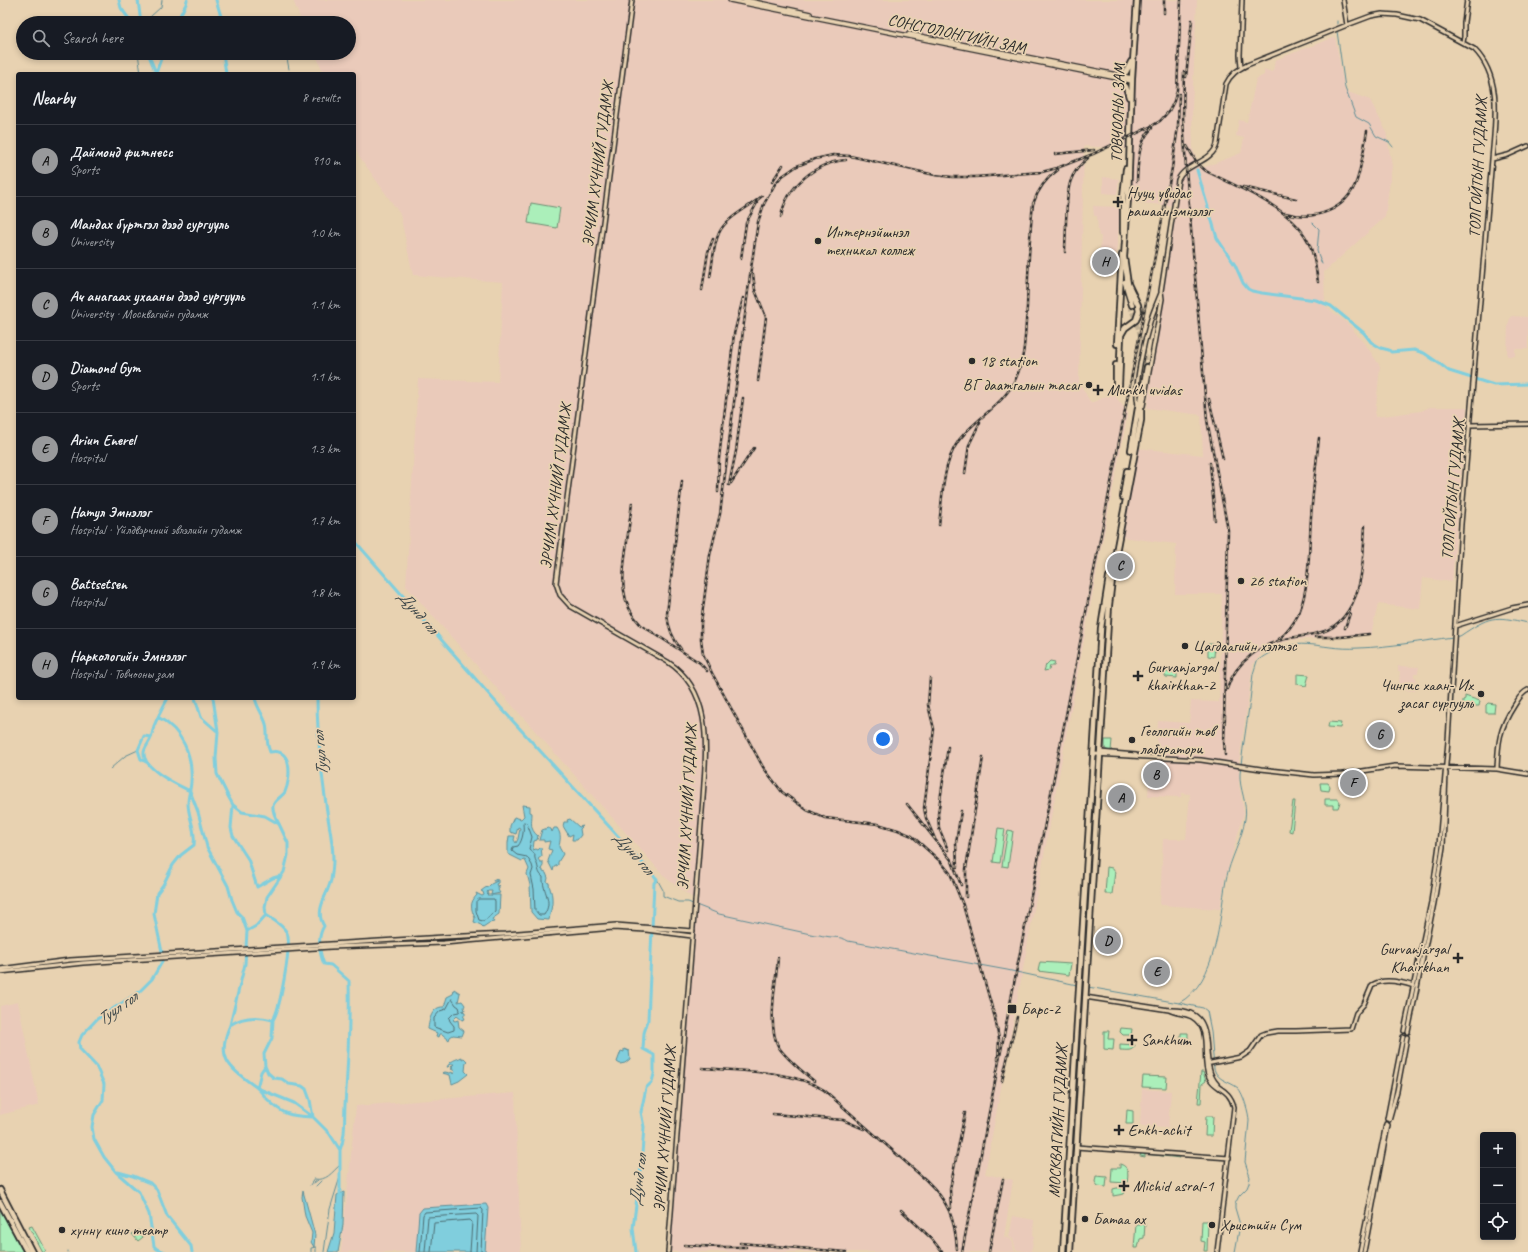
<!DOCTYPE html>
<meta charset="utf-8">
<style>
:root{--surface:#171b24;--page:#20242c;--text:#f1f3f6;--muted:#9ea1a6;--line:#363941;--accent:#98999b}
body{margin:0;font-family:Caveat,sans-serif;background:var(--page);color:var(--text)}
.controls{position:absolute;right:12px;bottom:12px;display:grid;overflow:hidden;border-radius:4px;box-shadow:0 2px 6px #0003}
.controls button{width:36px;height:36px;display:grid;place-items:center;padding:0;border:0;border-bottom:1px solid var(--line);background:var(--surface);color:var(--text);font:20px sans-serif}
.you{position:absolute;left:883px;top:739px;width:14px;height:14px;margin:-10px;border:3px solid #fff;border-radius:50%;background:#1a73e8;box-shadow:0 0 0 6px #1a73e833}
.badge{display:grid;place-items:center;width:26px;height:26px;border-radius:50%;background:var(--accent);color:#111;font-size:13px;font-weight:700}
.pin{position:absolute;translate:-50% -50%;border:2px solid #fff;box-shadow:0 1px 4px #0006}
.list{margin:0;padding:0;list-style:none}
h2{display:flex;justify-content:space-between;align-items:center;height:52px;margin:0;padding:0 16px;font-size:17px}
h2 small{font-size:13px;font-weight:400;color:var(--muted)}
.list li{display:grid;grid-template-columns:26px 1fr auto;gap:12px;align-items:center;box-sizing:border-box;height:72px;padding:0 16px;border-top:1px solid var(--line)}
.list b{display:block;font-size:15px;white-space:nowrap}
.list p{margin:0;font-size:13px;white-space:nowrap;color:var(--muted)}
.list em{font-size:13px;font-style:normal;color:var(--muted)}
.icon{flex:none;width:22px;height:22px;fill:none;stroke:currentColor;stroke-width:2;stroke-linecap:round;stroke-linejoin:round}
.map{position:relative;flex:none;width:1528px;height:1252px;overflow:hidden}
.search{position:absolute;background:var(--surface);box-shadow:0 2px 6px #0003;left:16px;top:16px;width:340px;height:44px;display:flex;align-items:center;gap:10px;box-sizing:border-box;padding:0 14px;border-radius:22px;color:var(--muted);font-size:15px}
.panel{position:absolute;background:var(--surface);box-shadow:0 2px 6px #0003;left:16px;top:72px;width:340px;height:628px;border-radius:4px}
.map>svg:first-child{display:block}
.built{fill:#eacaba}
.green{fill:#abefba;stroke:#6b8d72}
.water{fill:#80cedd;stroke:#5e8d96}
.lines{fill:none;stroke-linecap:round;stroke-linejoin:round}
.shore{stroke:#4d6c72;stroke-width:1}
.stream{stroke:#5e8d96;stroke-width:1}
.river{stroke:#80cedd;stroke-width:3}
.highway-tunnel{stroke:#c2b196;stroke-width:4.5;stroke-dasharray:4.5 2;stroke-linecap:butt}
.secondary-casing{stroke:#2b2b2b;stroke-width:6}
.primary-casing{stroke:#2b2b2b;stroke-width:6}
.highway-casing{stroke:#2b2b2b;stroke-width:8}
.secondary{stroke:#e8d2b1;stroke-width:3}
.primary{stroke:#e8d2b1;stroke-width:3.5}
.highway{stroke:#e8d2b1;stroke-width:4.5}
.rail-casing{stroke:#2b2b2b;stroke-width:2.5}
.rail{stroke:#e8d2b1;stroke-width:1;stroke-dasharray:3;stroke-linecap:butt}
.poi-dot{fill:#2b2b2b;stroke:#e8d2b1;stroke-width:1.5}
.labels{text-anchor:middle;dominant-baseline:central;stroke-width:3.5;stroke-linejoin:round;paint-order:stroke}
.street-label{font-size:16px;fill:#2b2b2b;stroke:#e8d2b1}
.poi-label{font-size:16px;fill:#2b2b2b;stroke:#e8d2b1;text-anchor:start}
.water-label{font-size:17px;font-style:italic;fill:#384346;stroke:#e8d2b1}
</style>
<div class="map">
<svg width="1528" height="1252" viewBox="0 0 1528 1252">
<rect width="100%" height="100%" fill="#e8d2b1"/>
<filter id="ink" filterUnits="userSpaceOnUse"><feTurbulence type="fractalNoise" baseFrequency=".025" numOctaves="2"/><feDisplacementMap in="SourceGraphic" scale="8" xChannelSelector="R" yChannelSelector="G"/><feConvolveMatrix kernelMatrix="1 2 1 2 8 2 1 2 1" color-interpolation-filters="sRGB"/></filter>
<g filter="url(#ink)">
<path class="built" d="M293,0H1197L1192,107L1193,150L1200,169L1241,153L1244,138L1236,136L1239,120L1247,122L1256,79L1264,75V70L1270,71V72L1273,71L1275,60L1335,37L1345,91L1370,100L1386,131L1392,166L1385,217L1324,272L1325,306L1348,324L1368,348L1380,366L1375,417L1421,411L1430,407H1467L1452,582L1423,578L1420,609L1378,604L1371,635L1291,640L1266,648L1253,664L1239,762V784L1244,813L1225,879L1220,909L1160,905L1163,839H1186L1190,794L1182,793L1181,797L1148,796L1150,762H1156L1158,721L1189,723L1191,701L1219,702L1222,594H1175L1176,544L1121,537L1137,448L1203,455L1201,415L1147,408L1175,206L1130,202L1132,149L1084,146L1079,382L1091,403L1113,393L1128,413L1101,548L985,1174L1013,1180L1004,1237L1011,1239L1013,1243L1014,1251L1020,1252H669L698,902L666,878L406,586L418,379L498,382L503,282L413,275L400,214L359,156L354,144V74H324L315,53H349V23H302Z
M1103,177L1119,179L1117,194L1103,193Z
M1093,206L1120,207L1117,253L1100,252L1101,236H1099L1098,231L1097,216H1094Z
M1511,316L1528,317V349H1515V356H1507L1508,324Z
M1398,666L1419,667L1418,673H1414V677H1416V681H1414V685H1417L1416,691L1397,690V684H1399L1400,671H1398Z
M18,1002L39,1105L0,1115V1006Z
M1142,1089L1171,1091L1168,1128L1140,1126Z
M515,1093L521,1252H341L356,1106Z
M1013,1216L1034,1220L1033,1235H1034L1031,1252L1016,1250L1013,1239L1009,1237Z"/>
<path class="green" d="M531,203L560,208L557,228L528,223Z
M1104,633L1105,653L1101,685V663Z
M1208,644H1215L1214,657L1208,656Z
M1050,661L1055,662L1054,666H1050L1049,670L1044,671L1046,665Z
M1163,672H1169V673L1177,672V678L1166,677Z
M1297,674L1309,675L1306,686L1297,684Z
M1101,693V713L1097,749V727Z
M1465,696L1480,701L1479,706H1463V700L1465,699Z
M1488,703L1495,704L1494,713H1486V705Z
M1329,722L1341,723L1340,728L1328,727Z
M1378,722L1385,723L1384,732L1377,731Z
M1105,740H1112L1111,751L1106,750L1105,748Z
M1095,778L1096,798L1090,873L1089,872Z
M1320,783H1328L1330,786L1329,791L1321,790Z
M1325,799H1338L1340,802L1338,808H1333V805H1325Z
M1293,801H1295L1292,832L1289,831Z
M998,828L1005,829L1000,863L993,862Z
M1008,830L1013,831L1008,867L1002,866Z
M1107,867L1112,868L1115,872L1112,894H1105Z
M1089,877L1090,878L1084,980H1082Z
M1040,962L1071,964L1069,975L1038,971Z
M1082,1000V1015L1076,1108L1075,1087Z
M1121,1028L1132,1029L1131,1035H1123L1120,1032Z
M1104,1031H1109L1108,1039H1114L1113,1050L1104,1049Z
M1181,1033H1188V1043H1181Z
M1120,1044L1135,1045C1133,1052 1126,1050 1120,1050Z
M1201,1072H1203L1206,1081L1202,1084L1201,1103H1198Z
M1143,1076L1167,1077L1166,1088L1142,1087Z
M1127,1110L1133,1111V1124H1126Z
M1075,1112L1076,1134L1071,1205L1068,1223L1072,1133Z
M1206,1116H1213L1212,1136H1205Z
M1141,1153L1179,1156L1180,1158L1145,1154V1157L1140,1156Z
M1120,1164C1130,1167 1128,1175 1127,1183L1111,1182L1112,1168H1120Z
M1096,1176L1107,1177L1106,1187L1098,1186L1095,1182Z
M1117,1188H1126L1124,1194L1113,1196V1189Z
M0,1194L31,1252H0Z
M1202,1221H1208L1207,1251H1204L1205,1242L1201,1241Z
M1136,1224H1145L1144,1238L1140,1239L1138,1248H1134Z
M32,1226L45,1250L42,1252L29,1227Z
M138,1230L143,1237L138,1241L132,1234Z"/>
<path class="water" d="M522,805L530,806V812L532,813C532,822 529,829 538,836L537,840L534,841L533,850L536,849L538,850L541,847L542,856L538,859L540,862H543V866L541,869L543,870V872L546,873L548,878L547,882L549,883C549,888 552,892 552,897C553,906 550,912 549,920L537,919L531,912L530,885L527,874L529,869L525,860L522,861L508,854V843L509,836H515L514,840L516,843L518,839L520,828L518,827L516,834L510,832V826L514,817L521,819L524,816Z
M570,819L579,827L583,826L580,829L581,835L577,840H572L573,834L569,836L563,826L564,822H568L567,820Z
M548,828L551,829L552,832L554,828H557C562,835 560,840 559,847L563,854L558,862V865L554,867L553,871L548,861L552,850L548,849L550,841L544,842V840H539L542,830Z
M494,879L498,880V883L496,884L497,886L500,885L497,888L500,887L498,890L500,893L491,895L492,891H488L487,892L488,894L487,895H500L499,914L492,919L494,922L489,923L483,927L481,925L474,922L475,918C471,909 469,903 477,895L476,893L482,896L484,895L483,892L481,891L485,888L488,887L491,884L497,881H493Z
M454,989L460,993L458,1002L462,1001L465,1005L464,1007L465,1010L462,1011L465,1012V1015H463L465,1019L462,1020L457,1016L453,1020L455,1021L458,1020L459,1027L464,1031L462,1036L453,1035L450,1037L449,1040L442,1034H440L439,1037L436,1036L437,1033L428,1029C429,1020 432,1006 444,1007L447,997L453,994Z
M624,1049L629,1051L630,1059L625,1063L620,1064L617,1062L621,1051L624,1052Z
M462,1057V1059L464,1058L467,1061L466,1062L465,1071L468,1074L459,1081L452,1084L450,1075L442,1073L445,1072L450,1073L452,1072L453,1074L455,1071L451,1069L453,1068L451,1067L454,1064H451L448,1067H447C451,1060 455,1060 462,1057Z
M303,1191L315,1235L314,1247L311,1242L312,1233L305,1216L302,1197Z
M344,1192L343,1225L338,1252H328L334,1233L337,1195Z
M486,1204L488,1208L485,1252H416L419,1213L423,1208Z"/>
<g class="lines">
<path class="shore" d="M524,822L527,823L532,837L529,849L535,854C534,859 536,860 537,864C539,870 538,873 543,877C542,892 554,900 544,915H539L535,910L534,889L531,875L533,869L532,865L527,857L517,855L512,851L513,847L518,846C523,840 524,830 523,824Z
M479,899H494L495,901V911C490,915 488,919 483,921L479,920L476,911V902Z
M452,999L456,1005L459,1007L460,1010L459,1012L454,1013L449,1018L450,1021L454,1026V1030L448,1032L434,1027V1018L440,1011L446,1009Z
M420,1252L423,1215L425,1212L481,1208L483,1210L481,1252
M425,1252L428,1217L476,1214L478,1216L476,1252
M431,1252L434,1223L470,1220L472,1222L470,1252"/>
<path class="stream" d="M150,17L161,7L162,0
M1337,24V21
M1337,31L1345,88L1356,117L1369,124L1376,136L1389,142L1393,147
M138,53L141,74
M286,53L289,69
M155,74L156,73
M1313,223L1319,229L1317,251L1322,264
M1456,636H1460C1490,616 1493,615 1528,623
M110,769L125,756L138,750
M657,879L663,890V896L678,902H688L693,904
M696,905L719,914L815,935C819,934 821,936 825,936C833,938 841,936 848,941L1007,970L1077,985
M1088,987L1179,1003C1218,981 1219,919 1226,880C1230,859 1242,840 1245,819C1248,803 1239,789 1240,774C1243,741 1250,708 1253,674L1257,661C1297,631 1317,651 1359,648C1390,647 1422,641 1453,637
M1179,1003L1203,1008L1207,1011L1211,1031L1214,1069C1218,1081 1229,1081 1238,1088C1243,1093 1249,1113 1249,1121L1245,1162L1250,1177L1249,1183L1247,1188L1239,1196L1235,1204V1208L1240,1225L1235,1252
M314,1183L318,1180
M310,1185L314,1179C327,1181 331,1173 340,1165
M316,1186L321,1181
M68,1252V1251
M311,1252V1248L316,1247V1252
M324,1252L330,1209L340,1177"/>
<path class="river" d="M119,0L121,8L132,23
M138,0L141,23
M216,0L223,23
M176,23L186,4L187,0
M148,53L156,73
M223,53L226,74
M140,54V53
M156,74V73L163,53
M1197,170L1217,238L1235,265L1243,283L1248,289L1252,291L1262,293L1316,300L1331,306L1364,333L1371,342L1381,348L1389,350L1391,352L1414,350L1424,353L1440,364L1449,371L1494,385L1528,384
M354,540L501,708L657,879L654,883L648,1020L644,1033L643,1049L654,1055V1074L652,1082L646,1088L641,1112L644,1127L641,1167L633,1228L636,1252
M168,698C163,707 158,716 154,726C153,730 152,734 151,738C149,743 145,747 144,752C142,769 178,785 190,791L198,812L207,847L228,886L232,900L237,912L242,917L247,931L245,964L230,1025
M195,698L201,717L218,732
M213,698L218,732L216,758L217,774L228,796L233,805L242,812L265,816L279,824L288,843V855L284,872L267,897L265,907L266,915C273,920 283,925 287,933C292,945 280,1009 273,1020C258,1016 243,1016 230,1025C215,1059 230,1068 256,1087C260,1090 263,1094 266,1098C283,1115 289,1116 313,1117L329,1133L340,1150V1197
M255,698C257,708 263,714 266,724C268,733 266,741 269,749L270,752C293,747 291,778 285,792C282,797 274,800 273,806C272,812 276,818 279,824
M317,698C317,734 321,769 326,804C328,822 333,840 333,859C333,865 332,874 331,880C327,896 314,910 324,926C317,937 319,952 324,964L331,965L349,981C350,1022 348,1063 345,1105C344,1121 346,1135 340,1150
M158,717C182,730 193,755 191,781C191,788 188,796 188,803C188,817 196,828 194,845L181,855L173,865L163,885L157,893L154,914L162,952V962L152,979L139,992L97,1019L82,1035L79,1042L80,1049L96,1066L104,1084L103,1100L94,1115L92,1127L94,1139L104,1157L116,1172L139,1192L149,1214L154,1246L157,1249L165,1252
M146,762L141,759L138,750L144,736L151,737
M233,805L231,828L233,836L248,859L257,887L273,878L280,876
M247,931L256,926L266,915
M273,1020L272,1038L264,1054L265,1066L268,1073L274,1078L282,1079L289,1084L302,1086L306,1089L310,1100L313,1117
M265,1066L261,1072L257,1088L294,1103L313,1117
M118,1172L133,1176L150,1183L157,1190L167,1216L191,1246L192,1252"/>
<path class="highway-tunnel" d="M1130,306C1138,327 1145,345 1145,368"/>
<defs>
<path id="secondary" d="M632,0L556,583L560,595L570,606L668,662C714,692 706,750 703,798L668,1252
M1343,0L1347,25
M1463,42L1464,37V22L1467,0
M1241,68L1240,55L1242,0
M1492,159L1508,155L1528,146
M1138,404C1133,388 1145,339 1150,322C1153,312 1157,303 1161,293
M1143,406L1162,299L1161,291L1178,180C1185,163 1212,163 1217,144L1226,84C1231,74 1237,70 1247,65L1347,25L1371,16L1382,14L1397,15L1420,20L1474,49C1503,78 1495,122 1492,159L1461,524L1448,741L1439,845L1431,902L1404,1031
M1470,425L1528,424
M1455,626L1512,608L1528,605
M1100,752L1136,755
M1094,754L1201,760L1261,769L1314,775L1343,774L1395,766L1497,769L1528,774
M1497,769C1498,743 1499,729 1514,706C1518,700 1521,693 1528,690
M0,969L70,960L444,937L506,934L616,925L693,931
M0,972L83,963L331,947L444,943L613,928L646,930L692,936
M1085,997L1169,1010C1225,1007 1195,1061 1217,1084
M1169,1010C1177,1014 1185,1013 1192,1017C1214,1030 1200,1059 1209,1077C1215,1090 1229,1087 1234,1107L1217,1252
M1408,1032L1434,903L1443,847L1446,773
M1206,1064L1241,1057L1250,1051L1261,1035L1266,1033L1278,1031H1296L1351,1029L1356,1013L1364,1004L1372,985C1383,978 1402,982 1414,986
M1387,1119L1403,1037
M1389,1120L1397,1091L1407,1037
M1076,1147L1229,1158
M1360,1252L1386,1124
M1364,1252L1388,1125"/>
<path id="primary" d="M730,0L1132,81
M745,0L810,14
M909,34L1132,78"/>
<path id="highway" d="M1119,76L1126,72L1131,62
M1119,79L1126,87L1129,97
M1123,232V198L1126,169
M1125,282L1132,305
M1117,344L1122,255
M1116,390L1119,385L1121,335L1125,328L1136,320L1139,311L1138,305L1128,284L1124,257L1128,198L1132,78L1137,0
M1116,390V365
M1131,450L1139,402
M1123,497L1127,471
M0,1190L32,1252
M0,1202L27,1252
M1063,1252L1101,628L1109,577
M1070,1252L1109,605L1114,563L1141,420V402L1147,367"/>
</defs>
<use href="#secondary" class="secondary-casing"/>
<use href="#primary" class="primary-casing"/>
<use href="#highway" class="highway-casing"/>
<use href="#secondary" class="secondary"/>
<use href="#primary" class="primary"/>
<use href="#highway" class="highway"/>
<defs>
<path id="rail" d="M1164,13V0
M1184,72L1183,117L1186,169L1207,420L1228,530L1224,721
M1186,77L1192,20
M1187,146L1197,163L1206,171C1239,188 1296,209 1310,246C1315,258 1316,270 1318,282
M1055,154L1094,150
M1137,181C1138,162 1138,142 1152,128
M772,182L783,165
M1243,187L1296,199
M1285,213C1315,221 1346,211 1357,180C1362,164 1364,147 1367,131
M781,217C786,186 817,162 846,160
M1065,252C1065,242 1066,231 1066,221C1068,194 1065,176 1088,158
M741,259L746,223L757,203
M753,274L755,290L766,317L758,381
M710,277C713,262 713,246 719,233C726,217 749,208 762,196
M702,290L708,252L713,239
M1209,399L1223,459
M1210,463L1215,520
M965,473L969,445L980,422
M731,483L754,448
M729,485L736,451L743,398
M718,492L719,458L734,334L743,298
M632,503C630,519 628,534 626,549C622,577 619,603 641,625L700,663L707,671
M939,525C943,494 942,456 965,433C982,415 1006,401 1016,378C1026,356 1025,330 1027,307C1028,272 1029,238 1033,204C1038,189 1045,179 1058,170
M1345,628L1350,613
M1315,637H1341L1369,634
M1279,639C1288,632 1294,623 1299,613C1310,585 1309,546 1311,517C1313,490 1316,464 1319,438
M681,649C672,638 668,627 667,614L682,481
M930,678L928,705L934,729L924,808L926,818L935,839
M1227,689C1235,662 1262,643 1290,638C1314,633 1332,636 1348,611C1364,587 1363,554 1365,526
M1225,715L1224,742L1225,755
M907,804L952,861L961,885
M948,850L939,828L938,814L948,747
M957,867L956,843L961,811
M966,897V869L983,757
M778,958C776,983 766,1029 780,1049C789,1061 802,1071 814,1081
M998,1060L999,1039L995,1018L963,905L950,873L941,862L912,836L898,830L878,824L825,818L807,810L782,792L763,767L712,673L703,654L701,639V623L710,555L720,514L750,275L758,222L764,204L775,184L781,177L797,166L815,159L833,155L850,156L935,175L952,177H975L1042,172L1057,168L1093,154L1150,127L1160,121L1169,111L1174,101L1177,90L1181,0
M702,1068C739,1071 792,1070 824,1090L926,1180C948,1201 955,1218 957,1249
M1002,1081L1017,1017
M773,1114L843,1120L864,1129
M951,1208L950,1189L965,1113
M901,1210L932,1239L942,1252
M740,1243L846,1252
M684,1245L718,1247H746
M962,1252L1172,168L1178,126L1179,94
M989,1252L1003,1179"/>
</defs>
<use href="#rail" class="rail-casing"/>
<use href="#rail" class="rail"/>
</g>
</g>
<g class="poi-dot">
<path d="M1116 196h4v4h4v4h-4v4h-4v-4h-4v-4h4z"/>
<circle cx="818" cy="241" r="4"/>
<circle cx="972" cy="361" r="4"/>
<circle cx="1089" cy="385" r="4"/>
<path d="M1096 384h4v4h4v4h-4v4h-4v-4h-4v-4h4z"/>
<circle cx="1241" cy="581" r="4"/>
<circle cx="1185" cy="646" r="4"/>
<path d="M1136 670h4v4h4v4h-4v4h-4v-4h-4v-4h4z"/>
<circle cx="1481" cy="694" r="4"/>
<circle cx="1132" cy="740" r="4"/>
<path d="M1456 952h4v4h4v4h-4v4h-4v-4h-4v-4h4z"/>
<rect x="1007" y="1004" width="10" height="10" rx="2"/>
<path d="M1130 1034h4v4h4v4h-4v4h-4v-4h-4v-4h4z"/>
<path d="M1117 1124h4v4h4v4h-4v4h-4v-4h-4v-4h4z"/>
<path d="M1122 1180h4v4h4v4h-4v4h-4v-4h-4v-4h4z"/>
<circle cx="1085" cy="1219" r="4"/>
<circle cx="1212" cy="1225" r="4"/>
<circle cx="62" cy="1230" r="4"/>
</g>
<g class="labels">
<g class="street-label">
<text transform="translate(957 34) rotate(12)">СОНСГОЛОНГИЙН ЗАМ</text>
<text transform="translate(1118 113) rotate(-88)">ТОВЧООНЫ ЗАМ</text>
<text transform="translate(598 164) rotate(-83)">ЭРЧИМ ХҮЧНИЙ ГУДАМЖ</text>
<text transform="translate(1478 167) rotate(-87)">ТОЛГОЙТЫН ГУДАМЖ</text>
<text transform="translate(556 486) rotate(-83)">ЭРЧИМ ХҮЧНИЙ ГУДАМЖ</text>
<text transform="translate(1453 489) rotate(-85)">ТОЛГОЙТЫН ГУДАМЖ</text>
<text transform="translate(687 807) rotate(-87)">ЭРЧИМ ХҮЧНИЙ ГУДАМЖ</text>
<text transform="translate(1058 1121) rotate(-87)">МОСКВАГИЙН ГУДАМЖ</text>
<text transform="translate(665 1129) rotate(-86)">ЭРЧИМ ХҮЧНИЙ ГУДАМЖ</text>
</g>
<g class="poi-label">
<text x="1127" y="193">Нууц увидас<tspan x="1127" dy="18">рашаан эмнэлэг</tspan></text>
<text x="826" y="232">Интернэйшнэл<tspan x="826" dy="18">техникал коллеж</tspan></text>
<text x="980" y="361">18 station</text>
<text x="1081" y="385" text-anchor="end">ВГ даатгалын тасаг</text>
<text x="1107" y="390">Munkh uvidas</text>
<text x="1249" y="581">26 station</text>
<text x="1193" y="646">Цагдаагийн хэлтэс</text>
<text x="1147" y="667">Gurvanjargal<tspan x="1147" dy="18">khairkhan-2</tspan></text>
<text x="1473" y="685" text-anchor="end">Чингис хаан- Их<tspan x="1473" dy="18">засаг сургууль</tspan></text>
<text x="1140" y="731">Геологийн төв<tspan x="1140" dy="18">лаборатори</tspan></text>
<text x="1449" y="949" text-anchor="end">Gurvanjargal<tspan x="1449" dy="18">Khairkhan</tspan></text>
<text x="1021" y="1009">Барс-2</text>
<text x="1141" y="1040">Sankhum</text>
<text x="1128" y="1130">Enkh-achit</text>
<text x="1133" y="1186">Michid asral-1</text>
<text x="1093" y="1219">Батаа ах</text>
<text x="1220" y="1225">Христийн Сүм</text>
<text x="70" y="1230">хүннү кино театр</text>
</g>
<g class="water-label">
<text transform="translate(418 612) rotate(48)">Дунд гол</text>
<text transform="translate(320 754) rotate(-95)">Туул гол</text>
<text transform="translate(634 853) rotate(48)">Дунд гол</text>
<text transform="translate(117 1008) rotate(-35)">Туул гол</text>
<text transform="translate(638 1180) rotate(-83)">Дунд гол</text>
</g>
</g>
</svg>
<div class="controls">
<button>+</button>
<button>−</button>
<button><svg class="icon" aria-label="locate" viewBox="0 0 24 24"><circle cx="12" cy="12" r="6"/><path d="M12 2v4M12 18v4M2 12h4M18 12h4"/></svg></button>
</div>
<div class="you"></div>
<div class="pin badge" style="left:1121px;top:798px">A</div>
<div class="pin badge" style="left:1156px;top:775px">B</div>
<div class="pin badge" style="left:1120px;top:566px">C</div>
<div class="pin badge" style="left:1108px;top:941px">D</div>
<div class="pin badge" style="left:1157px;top:972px">E</div>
<div class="pin badge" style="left:1353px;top:783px">F</div>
<div class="pin badge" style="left:1380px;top:735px">G</div>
<div class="pin badge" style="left:1105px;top:262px">H</div>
<div class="search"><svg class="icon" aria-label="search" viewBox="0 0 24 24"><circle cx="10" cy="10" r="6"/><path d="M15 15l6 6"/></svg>Search here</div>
<section class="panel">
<h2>Nearby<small>8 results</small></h2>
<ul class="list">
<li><span class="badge">A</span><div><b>Даймонд фитнесс</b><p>Sports</p></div><em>910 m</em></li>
<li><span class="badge">B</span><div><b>Мандах бүртгэл дээд сургууль</b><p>University</p></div><em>1.0 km</em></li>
<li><span class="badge">C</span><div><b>Ач анагаах ухааны дээд сургууль</b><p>University · Москвагийн гудамж</p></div><em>1.1 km</em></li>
<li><span class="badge">D</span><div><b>Diamond Gym</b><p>Sports</p></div><em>1.1 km</em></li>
<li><span class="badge">E</span><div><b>Ariun Enerel</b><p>Hospital</p></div><em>1.3 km</em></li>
<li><span class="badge">F</span><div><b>Натул Эмнэлэг</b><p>Hospital · Үйлдвэрчний эвлэлийн гудамж</p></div><em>1.7 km</em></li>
<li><span class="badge">G</span><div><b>Battsetsen</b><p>Hospital</p></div><em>1.8 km</em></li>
<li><span class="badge">H</span><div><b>Наркологийн Эмнэлэг</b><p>Hospital · Товчооны зам</p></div><em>1.9 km</em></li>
</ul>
</section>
</div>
